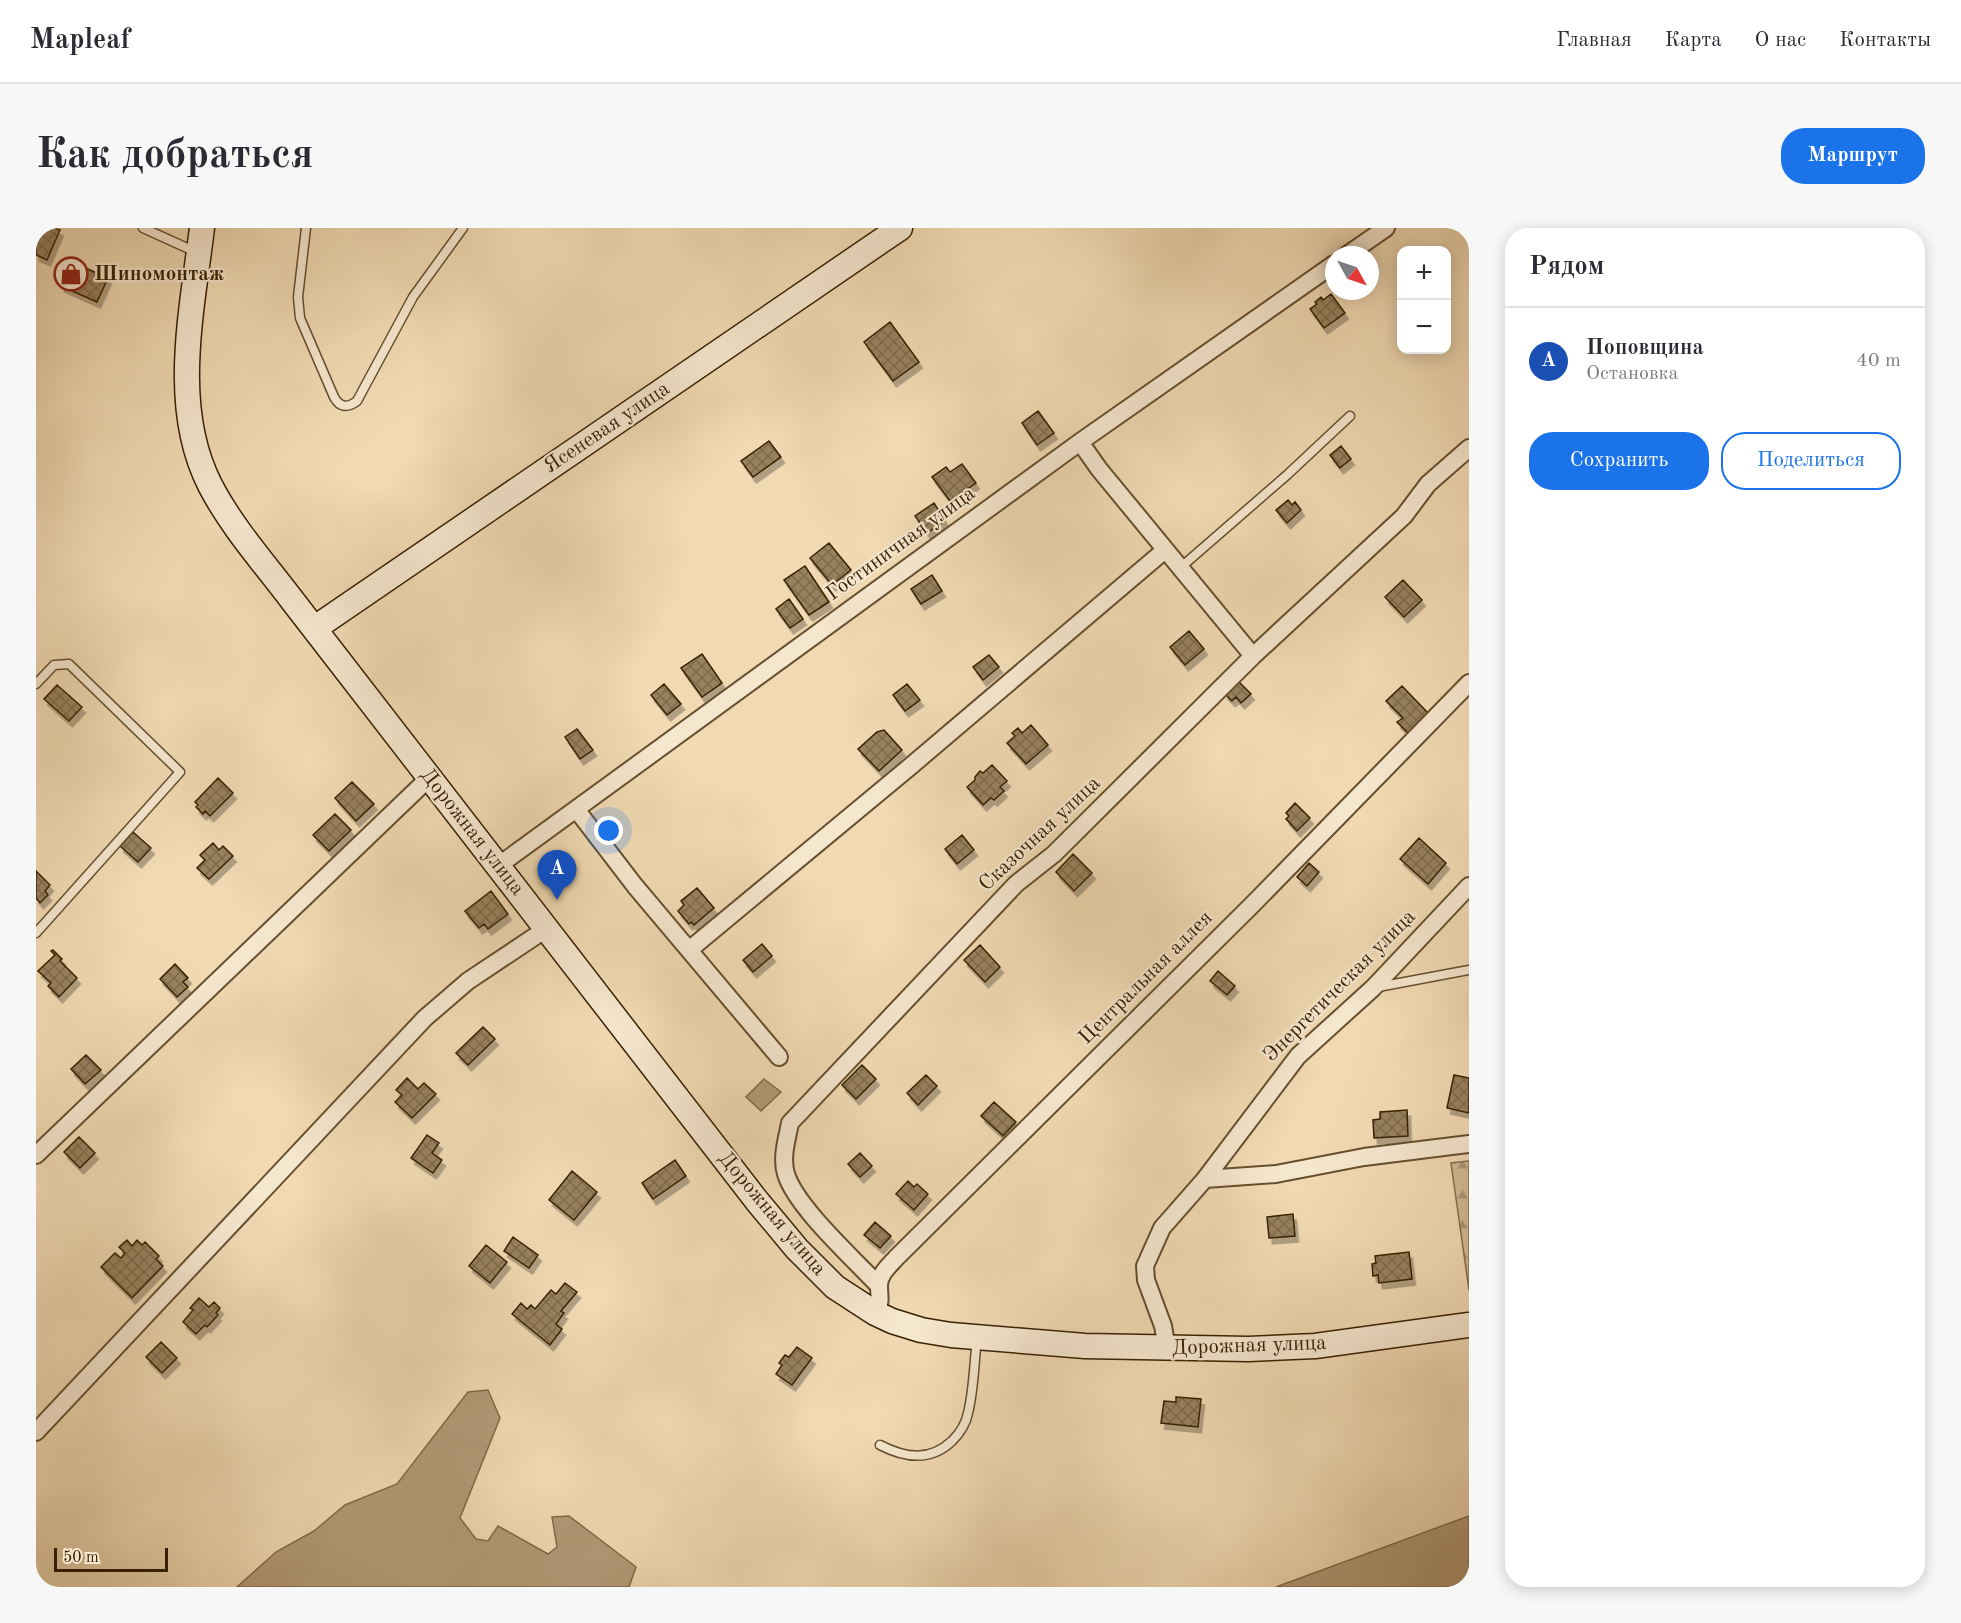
<!DOCTYPE html>
<html lang="ru">
<meta charset="utf-8">
<style>
:root{--surface:#fff;--page:#f7f7f7;--text:#2b2b33;--muted:#7c7c81;--line:#e1e1e2;--accent:#1a73e8}
body{margin:0;font-family:"Old Standard TT",serif;background:var(--page);color:var(--text)}
.controls{position:absolute;right:18px;top:18px;display:grid;overflow:hidden;border-radius:12px;box-shadow:0 3px 15px #0003}
.controls button{width:54px;height:54px;display:grid;place-items:center;padding:0;border:0;border-bottom:2px solid var(--line);background:var(--surface);color:var(--text);font:30px sans-serif}
.compass{position:absolute;left:1289px;top:18px;width:54px;height:54px;border-radius:50%;background:var(--surface);box-shadow:0 3px 15px #0003;rotate:130deg}
.scale{position:absolute;left:18px;bottom:15px;width:114px;box-sizing:border-box;padding-left:6px;border:3px solid #382102;border-top:0;font-size:16px;line-height:21px;white-space:nowrap;color:#382102;-webkit-text-stroke:4px #f5e6ce;paint-order:stroke}
.you{position:absolute;left:573px;top:603px;width:21px;height:21px;margin:-15px;border:4px solid #fff;border-radius:50%;background:#1a73e8;box-shadow:0 0 0 9px #1a73e833}
.badge{display:grid;place-items:center;width:39px;height:39px;border-radius:50%;background:var(--accent);color:#fff;font-size:20px;font-weight:700}
.pin{position:absolute;translate:-50% -50px;filter:drop-shadow(0 2px 3px #0008)}
.pin::after{content:'';position:absolute;top:32px;width:21px;height:18px;background:inherit;clip-path:polygon(0 0,100% 0,50% 100%)}
.list{margin:0;padding:0;list-style:none}
h2{display:flex;justify-content:space-between;align-items:center;height:78px;margin:0;padding:0 24px;font-size:26px}
h2 small{font-size:20px;font-weight:400;color:var(--muted)}
.list li{display:grid;grid-template-columns:39px 1fr auto;gap:18px;align-items:center;box-sizing:border-box;height:108px;padding:0 24px;border-top:2px solid var(--line)}
.list b{display:block;font-size:22px;white-space:nowrap}
.list p{margin:0;font-size:20px;white-space:nowrap;color:var(--muted)}
.list em{font-size:20px;font-style:normal;color:var(--muted)}
.actions{display:flex;gap:12px;padding:18px 24px}
.actions a{flex:1;padding:14px 0;border:2px solid var(--accent);border-radius:24px;text-align:center;font-size:21px;color:var(--accent)}
.actions .main{background:var(--accent);color:#fff}
.map{position:relative;flex:none;width:1433px;height:1359px;overflow:hidden;border-radius:24px}
header{display:flex;align-items:center;gap:36px;box-sizing:border-box;height:84px;padding:0 30px;background:var(--surface);border-bottom:2px solid var(--line)}
header strong{font-size:28px}
nav{display:flex;gap:33px;margin-inline-start:auto;font-size:21px}
.intro{display:flex;align-items:center;justify-content:space-between;box-sizing:border-box;height:144px;padding:0 36px}
h1{margin:0;font-size:42px}
.button{padding:15px 27px;border-radius:24px;background:var(--accent);color:#fff;font-size:21px;font-weight:700}
main{display:flex;gap:36px;padding:0 36px}
aside{flex:1;background:var(--surface);border-radius:24px;box-shadow:0 3px 15px #0003}
.map>svg:first-child{display:block}
.forest{fill:url(#forest-firs);stroke:#846e4c;stroke-width:1.5}
.water{fill:#b19a77;stroke:#816a48;stroke-width:1.5}
.building{fill:url(#building-cross-hatch);stroke:#382102;stroke-width:1.5;filter:url(#shadow)}
.lines{fill:none;stroke-linecap:round;stroke-linejoin:round}
.service-casing{stroke:#664f2e;stroke-width:11}
.minor-casing{stroke:#664f2e;stroke-width:20}
.secondary-casing{stroke:#382102;stroke-width:27}
.service{stroke:#f5e6ce;stroke-width:8}
.minor{stroke:#f5e6ce;stroke-width:16}
.secondary{stroke:#f5e6ce;stroke-width:24}
.labels{text-anchor:middle;dominant-baseline:central;stroke-width:4.5;stroke-linejoin:round;paint-order:stroke}
.poi-label{font-size:21px;font-weight:bold;fill:#382102;stroke:#f5e6ce;text-anchor:start}
.street-label{font-size:21px;fill:#382102;stroke:#f5e6ce}
</style>
<header>
<strong>Mapleaf</strong>
<nav><a>Главная</a><a>Карта</a><a>О нас</a><a>Контакты</a></nav>
</header>
<div class="intro"><h1>Как добраться</h1><a class="button">Маршрут</a></div>
<main>
<div class="map">
<svg width="1433" height="1359" viewBox="0 0 1433 1359">
<defs>
<pattern id="forest-firs" width="22" height="20" patternUnits="userSpaceOnUse" patternTransform="scale(1.5)"><rect width="22" height="20" fill="#d1ba95"/><path d="M5 1l3.5 6h-7zM16 11l3.5 6h-7z" fill="#ab9777"/></pattern>
<pattern id="building-cross-hatch" width="8" height="8" patternUnits="userSpaceOnUse" patternTransform="scale(1.5)"><rect width="8" height="8" fill="#98815e"/><path d="M0 0l8 8M0 8l8-8" fill="none" stroke="#7d694b"/></pattern>
<filter id="shadow"><feDropShadow dx="3.5" dy="6" stdDeviation="0" flood-color="#0004"/></filter>
</defs>
<rect width="100%" height="100%" fill="#f0d9b3"/>
<filter id="stains"><feTurbulence type="fractalNoise" baseFrequency=".00333" numOctaves="4"/><feColorMatrix values="0 0 0 0 .2 0 0 0 0 .09 0 0 0 0 .02 0 0 0 .5 -.17"/></filter>
<radialGradient id="worn" r=".72"><stop offset=".6" stop-color="#630" stop-opacity="0"/><stop offset="1" stop-color="#630" stop-opacity=".3"/></radialGradient>
<path class="forest" d="M1433,933V1062L1415,935Z"/>
<path class="water" d="M728,851L745,864L725,883L710,869Z
M452,1162L464,1190L424,1290L440,1311L452,1313L462,1298L512,1326L521,1319L516,1289L533,1288L600,1339L593,1359H201L240,1324L278,1303L309,1277L361,1256L432,1164Z
M1433,1288V1359H1240Z"/>
<path class="building" d="M0,0H19L24,2L11,32L0,27Z
M36,34L72,50L61,74L25,58Z
M1295,66L1309,85L1288,100L1274,81L1281,76L1279,74L1285,69L1287,72Z
M854,94L883,134L857,153L828,114Z
M1002,183L1018,205L1001,217L986,195Z
M733,213L745,229L717,249L705,233Z
M1305,218L1315,231L1304,240L1294,227Z
M926,236L940,255L914,273L896,249L910,239L914,244Z
M1252,272L1256,277L1259,274L1265,282L1251,295L1240,282Z
M898,275L909,293L891,305L879,288Z
M793,315L815,342L796,357L774,330Z
M769,338L793,374L773,387L748,352Z
M896,347L906,363L885,376L875,361Z
M1367,352L1386,372L1368,389L1349,369Z
M753,371L767,391L754,400L740,381Z
M1153,403L1168,421L1149,437L1134,419Z
M666,426L686,455L666,469L645,440Z
M953,427L963,439L947,452L937,439Z
M1201,452L1215,466L1205,475L1200,469L1196,473L1188,465Z
M628,456L645,476L631,487L615,467Z
M871,456L884,472L869,483L857,467Z
M21,457L46,479L33,493L8,471Z
M1366,458L1392,485L1372,505L1361,494L1367,490L1350,473Z
M995,497L1012,517L990,536L971,515L979,508L976,505L982,500L986,505Z
M541,501L557,522L544,531L529,509Z
M848,502L866,522L843,543L822,521L841,504Z
M956,537L971,553L964,559L968,563L958,572L955,570L947,577L931,559L939,552V549L944,543L947,545Z
M182,550L197,565L174,588L169,583L167,586L160,579L162,577L159,574Z
M316,554L338,576L320,593L299,570Z
M1259,575L1274,590L1261,603L1250,591L1253,588L1250,585Z
M299,586L315,602L293,623L277,607Z
M97,604L115,620L102,634L84,618Z
M926,607L938,622L921,636L909,621Z
M1383,610L1410,635L1392,656L1364,631Z
M177,615L183,622L187,618L197,628L173,651L161,640L169,632L164,627Z
M1037,626L1056,645L1038,663L1020,644Z
M1273,635L1283,644L1271,658L1261,649Z
M0,643L14,657L9,663L12,667L4,675L0,670Z
M661,660L678,680L658,697L655,694L653,696L642,683L648,677L645,673Z
M455,663L472,686L452,701L448,696L443,700L429,683Z
M726,716L736,728L717,744L707,732Z
M944,717L964,739L949,754L928,732Z
M17,722L26,731L24,733L41,750L23,769L12,758L15,755L2,743L19,727L15,723Z
M139,736L152,750L147,754L152,759L141,769L124,751Z
M1182,743L1199,758L1191,767L1174,753Z
M447,799L459,811L432,837L420,825Z
M50,827L65,842L49,856L35,841Z
M826,837L840,851L820,871L806,857Z
M890,847L901,858L882,877L871,865Z
M1418,847L1433,850V885L1411,880Z
M371,850L382,861L388,855L400,866L376,890L359,874L366,867L360,862Z
M958,874L980,894L967,908L945,888Z
M1371,882L1372,908L1338,910L1337,892L1344,891V884Z
M391,907L403,915L396,925L406,932L397,945L375,930Z
M43,909L59,925L44,940L28,924Z
M824,925L836,938L824,949L812,936Z
M639,932L650,948L617,971L606,955Z
M536,943L561,964L538,992L513,972Z
M872,953L878,959L881,956L892,966L878,982L860,966Z
M1257,986L1259,1008L1233,1010L1231,989Z
M839,994L855,1008L844,1020L828,1007Z
M477,1009L502,1027L493,1040L468,1023Z
M91,1012L96,1018L101,1012L106,1017L109,1014L123,1028L120,1031L127,1038L96,1070L65,1039L79,1025L85,1030L89,1025L83,1019Z
M450,1017L471,1034L454,1055L433,1038Z
M1373,1024L1376,1051L1343,1055L1342,1047L1337,1048L1336,1036L1340,1035L1339,1028Z
M529,1055L541,1064L525,1083L528,1085L520,1096L526,1101L514,1117L476,1086L485,1075L491,1081L495,1077L499,1081L515,1062L520,1066Z
M163,1070L173,1079L178,1074L184,1080L180,1085L182,1087L171,1099L169,1097L160,1106L147,1094L157,1082L154,1080Z
M125,1114L141,1130L126,1145L110,1129Z
M761,1119L776,1130L756,1157L740,1146L746,1137L743,1135L749,1127L753,1129Z
M1140,1169L1165,1171L1162,1199L1125,1195L1128,1173L1140,1174Z"/>
<g class="lines">
<defs>
<path id="service" d="M107,0L160,24
M270,0L262,69L264,90L298,169C304,180 312,180 321,173L377,69L427,0
M1144,340L1251,247L1314,188
M0,456L18,437L33,436L144,544L0,705
M1342,759L1433,742
M844,1217C869,1230 894,1234 916,1213C924,1205 930,1196 932,1185C938,1161 938,1135 941,1111"/>
<path id="minor" d="M1311,27L1350,0
M1044,214L1063,241L1217,428
M540,581L599,658L743,829
M462,638L1044,214L1298,36
M653,722L876,537L1129,322
M0,927L394,549
M1169,951L1262,828L1337,760L1433,658
M843,1058C818,1031 760,979 750,946C745,930 751,911 754,895L980,656L1018,626L1217,428L1368,288L1392,256L1433,220
M839,1085C846,1072 843,1071 843,1058C843,1046 853,1038 860,1030L1217,676L1433,455
M1131,1121L1127,1098L1110,1052L1109,1038L1126,1000L1169,951L1240,946L1328,929L1433,916
M0,1204L389,790L432,753L510,701"/>
<path id="secondary" d="M166,0C156,83 134,179 174,257C195,298 228,335 256,372L721,973L761,1021L799,1059L839,1085L856,1093L885,1102L915,1107L1049,1118L1212,1121L1279,1118L1433,1097
M279,400L864,0"/>
</defs>
<use href="#service" class="service-casing"/>
<use href="#minor" class="minor-casing"/>
<use href="#secondary" class="secondary-casing"/>
<use href="#service" class="service"/>
<use href="#minor" class="minor"/>
<use href="#secondary" class="secondary"/>
</g>
<defs>
<symbol id="shop-ring" viewBox="-11 -11 22 22"><circle r="9.5" fill="#f5e6ce" stroke="#8f2418" stroke-width="1.5"/><path d="M-5-2.5h2.3a2.7 3.5 0 0 1 5.4 0H5L5.5 6h-11ZM-1.5-2.5h3a1.5 2.3 0 0 0-3 0Z" fill="#8f2418"/></symbol>
</defs>
<g fill-rule="evenodd">
<use href="#shop-ring" x="16" y="27" width="38" height="38"/>
</g>
<g class="labels">
<g class="poi-label">
<text x="58" y="46">Шиномонтаж</text>
</g>
<g class="street-label">
<text transform="translate(571 200) rotate(-34)">Ясеневая улица</text>
<text transform="translate(865 316) rotate(-36)">Гостиничная улица</text>
<text transform="translate(436 604) rotate(52)">Дорожная улица</text>
<text transform="translate(1004 606) rotate(-43)">Сказочная улица</text>
<text transform="translate(1110 750) rotate(-45)">Центральная аллея</text>
<text transform="translate(1304 758) rotate(-45)">Энергетическая улица</text>
<text transform="translate(736 986) rotate(50)">Дорожная улица</text>
<text transform="translate(1213 1118) rotate(-2)">Дорожная улица</text>
</g>
</g>
<rect width="100%" height="100%" filter="url(#stains)"/>
<rect width="100%" height="100%" fill="url(#worn)"/>
</svg>
<div class="controls">
<button>+</button>
<button>−</button>
</div>
<svg class="compass" viewBox="-18 -18 36 36"><path d="M0-13l5 13h-10z" fill="#e53935"/><path d="M0 13l5-13h-10z" fill="#7c7c81"/></svg>
<div class="scale">50 m</div>
<div class="you"></div>
<div class="pin badge" style="left:521px;top:672px;background:#1a4fb4">A</div>
</div>
<aside>
<h2>Рядом<small></small></h2>
<ul class="list">
<li><span class="badge" style="background:#1a4fb4">A</span><div><b>Поповщина</b><p>Остановка</p></div><em>40 m</em></li>
</ul>
<div class="actions"><a class="main">Сохранить</a><a>Поделиться</a></div>
</aside>
</main>
